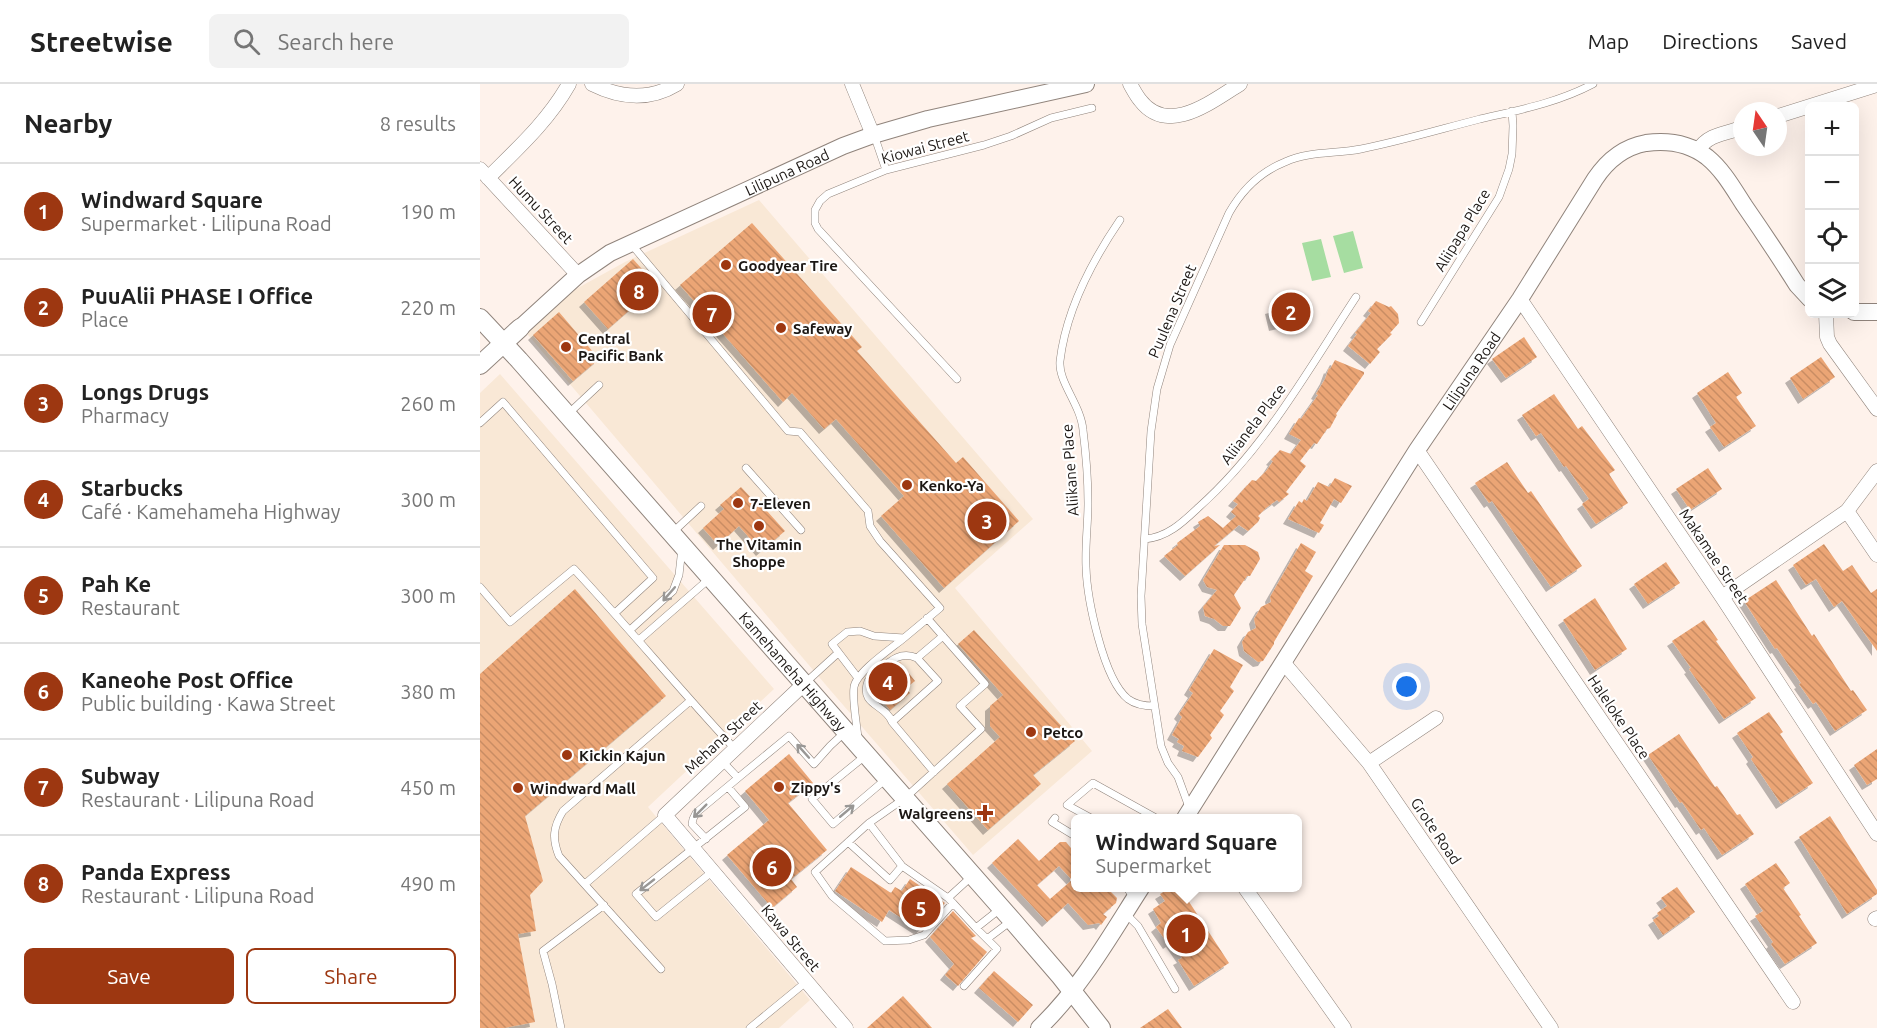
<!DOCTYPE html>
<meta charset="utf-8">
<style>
:root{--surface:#fff;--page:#f2f2f2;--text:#222;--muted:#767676;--line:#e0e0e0;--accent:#9d3711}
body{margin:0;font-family:Ubuntu,sans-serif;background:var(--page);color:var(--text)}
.controls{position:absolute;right:18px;top:18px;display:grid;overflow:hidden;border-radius:9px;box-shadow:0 6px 24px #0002}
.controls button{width:54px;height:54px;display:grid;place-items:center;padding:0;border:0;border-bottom:2px solid var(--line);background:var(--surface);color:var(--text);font:30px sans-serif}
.compass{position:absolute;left:1253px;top:18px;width:54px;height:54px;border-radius:50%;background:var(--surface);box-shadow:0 6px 24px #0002;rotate:347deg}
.you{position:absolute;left:927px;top:603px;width:21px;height:21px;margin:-15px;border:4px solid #fff;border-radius:50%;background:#1a73e8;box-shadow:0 0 0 9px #1a73e833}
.badge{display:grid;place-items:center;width:39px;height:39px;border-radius:50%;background:var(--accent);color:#fff;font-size:20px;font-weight:700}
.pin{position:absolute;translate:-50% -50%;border:3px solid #fff;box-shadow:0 2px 6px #0006}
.popup{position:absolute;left:591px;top:730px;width:231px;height:78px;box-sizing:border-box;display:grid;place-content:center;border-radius:9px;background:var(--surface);filter:drop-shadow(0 2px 4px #0005);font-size:20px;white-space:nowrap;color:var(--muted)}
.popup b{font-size:22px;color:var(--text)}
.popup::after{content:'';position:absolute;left:50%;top:100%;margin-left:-12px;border:12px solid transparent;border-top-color:var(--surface)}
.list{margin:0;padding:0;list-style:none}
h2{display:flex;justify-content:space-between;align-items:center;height:78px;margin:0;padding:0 24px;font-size:26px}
h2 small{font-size:20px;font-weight:400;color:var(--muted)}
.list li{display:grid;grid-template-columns:39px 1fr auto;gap:18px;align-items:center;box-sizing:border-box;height:96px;padding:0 24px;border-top:2px solid var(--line)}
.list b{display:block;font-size:22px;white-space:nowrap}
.list p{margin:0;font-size:20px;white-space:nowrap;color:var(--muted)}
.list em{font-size:20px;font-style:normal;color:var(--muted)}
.actions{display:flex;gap:12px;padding:18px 24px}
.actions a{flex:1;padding:14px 0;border:2px solid var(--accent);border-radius:9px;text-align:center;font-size:21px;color:var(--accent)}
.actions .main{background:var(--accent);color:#fff}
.icon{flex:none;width:33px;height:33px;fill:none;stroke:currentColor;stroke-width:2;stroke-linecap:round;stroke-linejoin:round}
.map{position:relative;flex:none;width:1397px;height:944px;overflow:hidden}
header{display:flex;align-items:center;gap:36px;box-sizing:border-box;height:84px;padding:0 30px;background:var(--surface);border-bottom:2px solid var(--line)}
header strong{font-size:28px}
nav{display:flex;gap:33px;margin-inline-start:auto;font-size:21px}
.search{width:420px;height:54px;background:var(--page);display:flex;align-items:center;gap:15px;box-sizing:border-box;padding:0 21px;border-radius:9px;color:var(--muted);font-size:22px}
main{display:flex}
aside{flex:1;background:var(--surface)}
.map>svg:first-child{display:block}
.commercial{fill:#f9e8d6}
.garden{fill:#a6dda1}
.building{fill:url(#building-back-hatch);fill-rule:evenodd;filter:url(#shadow)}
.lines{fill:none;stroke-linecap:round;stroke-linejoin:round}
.service-casing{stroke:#90847c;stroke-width:8}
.minor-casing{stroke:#90847c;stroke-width:15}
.tertiary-casing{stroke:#90847c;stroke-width:18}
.secondary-casing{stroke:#90847c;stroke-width:20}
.service{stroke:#fff;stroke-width:7}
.minor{stroke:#fff;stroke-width:14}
.tertiary{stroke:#fff;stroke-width:16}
.secondary{stroke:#fff;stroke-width:18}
.oneway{stroke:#999795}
.poi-dot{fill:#9d3711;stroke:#fff;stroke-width:2}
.labels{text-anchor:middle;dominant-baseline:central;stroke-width:4.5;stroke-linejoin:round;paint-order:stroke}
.street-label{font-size:15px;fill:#1c1714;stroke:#fff}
.poi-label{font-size:15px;font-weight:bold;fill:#1c1714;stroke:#fff;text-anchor:start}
</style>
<header>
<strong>Streetwise</strong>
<div class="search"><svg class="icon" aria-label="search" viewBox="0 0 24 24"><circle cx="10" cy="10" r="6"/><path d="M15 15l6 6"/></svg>Search here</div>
<nav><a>Map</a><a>Directions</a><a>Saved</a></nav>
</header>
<main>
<aside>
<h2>Nearby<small>8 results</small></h2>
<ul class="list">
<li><span class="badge">1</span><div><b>Windward Square</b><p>Supermarket · Lilipuna Road</p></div><em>190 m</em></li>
<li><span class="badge">2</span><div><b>PuuAlii PHASE I Office</b><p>Place</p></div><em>220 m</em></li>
<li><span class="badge">3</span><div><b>Longs Drugs</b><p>Pharmacy</p></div><em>260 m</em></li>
<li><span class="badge">4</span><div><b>Starbucks</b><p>Café · Kamehameha Highway</p></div><em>300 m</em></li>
<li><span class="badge">5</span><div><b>Pah Ke</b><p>Restaurant</p></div><em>300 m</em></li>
<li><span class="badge">6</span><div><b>Kaneohe Post Office</b><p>Public building · Kawa Street</p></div><em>380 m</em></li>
<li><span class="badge">7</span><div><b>Subway</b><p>Restaurant · Lilipuna Road</p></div><em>450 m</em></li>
<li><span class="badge">8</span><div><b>Panda Express</b><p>Restaurant · Lilipuna Road</p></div><em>490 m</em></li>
</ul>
<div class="actions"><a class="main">Save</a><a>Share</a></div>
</aside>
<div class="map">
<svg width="1397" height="944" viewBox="0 0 1397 944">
<defs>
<pattern id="building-back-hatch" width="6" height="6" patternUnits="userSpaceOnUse" patternTransform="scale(1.5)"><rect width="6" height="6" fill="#eba575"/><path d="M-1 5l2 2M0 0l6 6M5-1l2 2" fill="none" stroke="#c98d64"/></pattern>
<filter id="shadow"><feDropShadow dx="-5" dy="5" stdDeviation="0" flood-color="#0004"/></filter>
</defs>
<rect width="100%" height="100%" fill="#fef2eb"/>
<path class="commercial" d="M279,116L553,435L475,504L612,667L493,771L351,607L43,245L96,205L145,178Z
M20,290L294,605L168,723L330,916L299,944H0V309Z"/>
<path class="garden" d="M873,147L883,184L864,189L853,152Z
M841,155L851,193L832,197L822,159Z"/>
<path class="building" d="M272,139L382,263L377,267L476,379L483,373L539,437L464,504L401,432L424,412L356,335L344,345L312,309L303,318L200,201Z
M153,175L177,202L128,245L104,218Z
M823,217L824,222L829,221L831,231L819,236L794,242L790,225Z
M896,217L909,223L911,222L918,230L919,239L910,249L912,250L897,265L900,268L890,280L868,262L877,250L875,249L891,229L888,227Z
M79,228L119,275L93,297L53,251Z
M1044,253L1057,273L1026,294L1012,275Z
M1341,273L1355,293L1323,315L1310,294Z
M855,276L884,288V290L856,330L857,331L850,344L847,345L837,360L834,359L820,377L826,382L806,408L809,410L799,418L797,416L786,424L778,432L780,434L778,438L768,447L759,441L734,462L740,461L705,492L684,472L698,461L697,459L720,442L718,438L728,432L743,444L756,432L751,428L758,420L753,417L772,396L776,397L787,386L793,377L791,376L800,366L811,370L821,356L809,350L819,334L821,335L838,311L836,310L845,295L849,284L850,285Z
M1248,288L1262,309L1256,313L1276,342L1244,363L1230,343L1236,339L1217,309Z
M1074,310L1098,345L1102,342L1135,386L1129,390L1148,419L1116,440L1102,420L1109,415L1086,382L1084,383L1061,349L1056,352L1042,331Z
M1027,378L1048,409L1051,407L1102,482L1071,503L1012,417L1009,419L995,399Z
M1228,384L1242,405L1210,426L1196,405Z
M855,394L872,402L861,419L854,415L840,439L844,441L839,449L808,435L819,417L822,419L824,415L827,417L838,398L849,403Z
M261,403L275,418L277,416L305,447L281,467L259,442L238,461L223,444L244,425L240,421Z
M821,459L836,468L825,487L833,492L794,558V560L783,577L778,578L764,567L762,558L768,548L776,544L774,535L781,523L791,518L790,513Z
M1344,460L1363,487L1372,481L1391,509L1397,505V567L1362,517L1354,523L1336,495L1326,501L1313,481Z
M744,461H765L778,468L780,475L770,492H767L754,511L761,524L750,542H743L734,535L725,532L723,523L737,506L727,503L723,496Z
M1186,478L1200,499L1168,520L1154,500Z
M1296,496L1332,552L1334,550L1371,607L1373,606L1387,626L1355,647L1336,618L1333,620L1319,600L1321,599L1297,564L1295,565L1264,517Z
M95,505L186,612L45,732L63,797L50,811L56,847L38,850L55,938L24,944H0V590Z
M1115,514L1147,565L1115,586L1083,536Z
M1224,536L1238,556L1236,557L1276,614L1244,635L1209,585L1211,584L1192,557Z
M494,546L595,657L553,691L561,700L508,746L467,700L520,653L510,642V622L523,611L478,560Z
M734,565L763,581L750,603L754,607L740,627L744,631L730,651L732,654L718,673L702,667L704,662L697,658L699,655L692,651L702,633L699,630L713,609L709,606Z
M420,578L435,597L426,604L430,609L410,626L392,604L393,595H398Z
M1289,628L1303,648L1300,650L1333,699L1301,720L1271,675L1273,673L1257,649Z
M1199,650L1235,703L1237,702L1257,731L1260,730L1274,750L1242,771L1224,744L1221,746L1202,718L1200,719L1168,671Z
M1397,665V695L1387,701L1374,681Z
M309,670L333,699L308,719L347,766L311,795L317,803L292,824L247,771L289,736L265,707Z
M1350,732L1397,806V810L1367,830L1319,753Z
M538,755L559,777L580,758H586L595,769V804H627L637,814L636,819L623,830L627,833L621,841L619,839L608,841L588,819L567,838L512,779ZM579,782L592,796L570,815L557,801Z
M1296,779L1310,799L1303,804L1321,831L1319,832L1337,859L1305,880L1291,860L1293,858L1275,832L1283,827L1265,800Z
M371,783L411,809L415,803L422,807L430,795L465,819L440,846L409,826L402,838L355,807Z
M1197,803L1215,828L1183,851L1173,836L1179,832L1177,829L1187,822L1181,814Z
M690,804H700L749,879L714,902L698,876L702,874L691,858L688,860L676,843L681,839L673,825L685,817L680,810Z
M473,827L496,852L491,854L507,868L478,902L465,891L474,880L450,853Z
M514,887L553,921L538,938L499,904Z
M423,912L452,944H387Z
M688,925L702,944H660Z"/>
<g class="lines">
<defs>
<path id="service" d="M394,51L406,86
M640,136C612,177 586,226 580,277C578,298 601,321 603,346C606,370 608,394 608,419C608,440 605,461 606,483C607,514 623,595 648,615C656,621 664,622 674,622
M152,161L308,347L320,348L388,427L390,442L400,457L460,524L424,554L394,552L380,547L367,548L352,560L378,594
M941,238L1019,113L1029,85L1032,70L1033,42L1032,27
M477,295L338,145L335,139V126L340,117L348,110L406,86L504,61L531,52L571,34L612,24
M88,330L119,301
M0,339L23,318L173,494L135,529
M266,384L321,446
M192,449L221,422
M665,455C688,453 703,438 719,423C785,364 828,286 876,213
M0,503L30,538L94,485C149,544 200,606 255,665
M447,534L505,600L480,622L501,645L425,714L389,739L422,782L468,814L491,793
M150,546L193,507L199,491L202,464
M159,556L229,495
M395,590C408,579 419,566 437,574
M388,597C379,622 406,620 412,638
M324,600L358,569
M378,655C377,640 372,617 374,603C376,588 412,564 424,554
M385,672L332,715L353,740L406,695
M454,688L412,638L458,597L437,574L463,552
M258,694L309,652L334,680L350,662L364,649
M709,723L698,693L688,679L681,662L662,540L661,512L671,347L677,305L690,261L749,129C762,106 780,88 805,78C829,67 856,70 881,65C921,57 961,45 1000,35C1039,26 1077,19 1113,0
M575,734L572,738L595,752
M611,734L587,721L613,699L676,734
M389,739L335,788L352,812L405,857L429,856L444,851L473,819L468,814
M226,755L212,740L213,735L216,729L258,694L242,677
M368,758L410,796L422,782
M233,787L176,833L156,810L265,723L248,703
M105,800L185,731
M647,804L654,814
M473,819L496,844L520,825
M646,830L658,842L695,905
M507,855L531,837
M181,885L79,772C72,755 73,743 83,727L210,617
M484,902L517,865L496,844
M81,944L72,900L63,867L124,821
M270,944L326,898"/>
<path id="minor" d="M112,0C140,14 169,17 197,0
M372,0L393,51
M650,0C653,5 656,11 660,16C688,53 732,17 760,0
M1298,32L1397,1
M1218,67C1226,51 1246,49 1262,44
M0,85L98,191
M8,94C38,64 68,37 89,0
M1040,215L1242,513L1397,750
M1346,230L1347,253L1350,260L1397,325
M937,366L1313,918
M1367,427L1397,471
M1242,513L1367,427L1397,387
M803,578L889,679L1071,944
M324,600L185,731L366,944
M889,679L956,634
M765,804L864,944
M1395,835L1397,834"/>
<g id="tertiary">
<path d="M1374,228H1397"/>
<path id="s1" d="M40,244L98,191L130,169L363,62L393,51L448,35L606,0"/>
<path id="s2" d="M705,734L937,366L1040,215L1115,95C1127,77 1144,63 1166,59C1188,56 1210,60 1227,73C1243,86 1253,104 1264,121C1282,147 1300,174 1317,201L1330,215"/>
<path d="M559,944C601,904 630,852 661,804"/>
</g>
<g id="secondary">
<path id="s3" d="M0,234L39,276L532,836L581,893L621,944"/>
<path d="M0,281L40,244"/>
</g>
</defs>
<use href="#service" class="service-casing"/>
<use href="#minor" class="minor-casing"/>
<use href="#tertiary" class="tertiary-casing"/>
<use href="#secondary" class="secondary-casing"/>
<use href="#service" class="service"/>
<use href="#minor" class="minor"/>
<use href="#tertiary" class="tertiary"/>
<use href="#secondary" class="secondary"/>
</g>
<defs><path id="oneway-shaft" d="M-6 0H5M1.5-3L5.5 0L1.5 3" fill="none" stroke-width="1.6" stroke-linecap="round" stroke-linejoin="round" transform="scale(1.5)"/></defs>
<g class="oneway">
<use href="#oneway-shaft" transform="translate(189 510) rotate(131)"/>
<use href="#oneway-shaft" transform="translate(323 667) rotate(-132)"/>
<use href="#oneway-shaft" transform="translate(220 727) rotate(135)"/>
<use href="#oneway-shaft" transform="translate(367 727) rotate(-40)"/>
<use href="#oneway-shaft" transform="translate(167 801) rotate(142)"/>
</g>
<g class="poi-dot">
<circle cx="246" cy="181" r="6"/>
<circle cx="301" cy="244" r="6"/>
<circle cx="86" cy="263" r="6"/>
<circle cx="427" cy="401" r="6"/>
<circle cx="258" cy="419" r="6"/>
<circle cx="279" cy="442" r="6"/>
<circle cx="551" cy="648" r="6"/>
<circle cx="87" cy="671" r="6"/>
<circle cx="299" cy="703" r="6"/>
<circle cx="38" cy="704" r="6"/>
<path d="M502 720h6v6h6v6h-6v6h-6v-6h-6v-6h6z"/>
</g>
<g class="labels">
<g class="street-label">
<text transform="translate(445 63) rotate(-15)">Kiowai Street</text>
<text stroke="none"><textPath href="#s1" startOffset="312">Lilipuna Road</textPath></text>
<text transform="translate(61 126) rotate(47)">Humu Street</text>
<text transform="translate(982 146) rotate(-59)">Aliipapa Place</text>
<text transform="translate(692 227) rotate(-67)">Puulena Street</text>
<text stroke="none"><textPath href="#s2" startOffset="531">Lilipuna Road</textPath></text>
<text transform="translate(773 340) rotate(-53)">Aliianela Place</text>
<text transform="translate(590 386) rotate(-94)">Aliikane Place</text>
<text transform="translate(1234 472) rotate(56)">Makamae Street</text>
<text stroke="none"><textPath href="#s3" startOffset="472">Kamehameha Highway</textPath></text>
<text transform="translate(1139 633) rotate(56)">Haleloke Place</text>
<text transform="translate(243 653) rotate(-43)">Mehana Street</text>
<text transform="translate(956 747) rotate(56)">Grote Road</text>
<text transform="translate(311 854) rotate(50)">Kawa Street</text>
</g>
<g class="poi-label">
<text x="258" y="181">Goodyear Tire</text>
<text x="313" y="244">Safeway</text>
<text x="98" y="254">Central<tspan x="98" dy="17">Pacific Bank</tspan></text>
<text x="439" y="401">Kenko-Ya</text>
<text x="270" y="419">7-Eleven</text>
<text x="279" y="460" text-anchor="middle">The Vitamin<tspan x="279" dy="17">Shoppe</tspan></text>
<text x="563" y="648">Petco</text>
<text x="99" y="671">Kickin Kajun</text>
<text x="311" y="703">Zippy's</text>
<text x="50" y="704">Windward Mall</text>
<text x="493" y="729" text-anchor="end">Walgreens</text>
</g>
</g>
</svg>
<div class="controls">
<button>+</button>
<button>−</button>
<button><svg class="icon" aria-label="locate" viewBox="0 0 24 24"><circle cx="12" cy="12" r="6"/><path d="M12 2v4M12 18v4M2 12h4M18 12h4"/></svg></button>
<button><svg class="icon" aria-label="layers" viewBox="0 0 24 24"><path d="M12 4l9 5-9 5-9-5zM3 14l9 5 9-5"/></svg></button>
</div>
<svg class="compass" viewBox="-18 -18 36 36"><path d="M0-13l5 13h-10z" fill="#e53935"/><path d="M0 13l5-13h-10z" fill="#767676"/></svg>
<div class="you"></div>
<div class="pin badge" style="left:706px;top:850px">1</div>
<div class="popup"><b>Windward Square</b>Supermarket</div>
<div class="pin badge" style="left:811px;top:228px">2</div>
<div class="pin badge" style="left:507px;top:437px">3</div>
<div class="pin badge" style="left:408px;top:598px">4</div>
<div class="pin badge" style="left:441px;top:824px">5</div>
<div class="pin badge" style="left:292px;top:783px">6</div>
<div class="pin badge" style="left:232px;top:230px">7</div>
<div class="pin badge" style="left:159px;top:207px">8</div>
</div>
</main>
